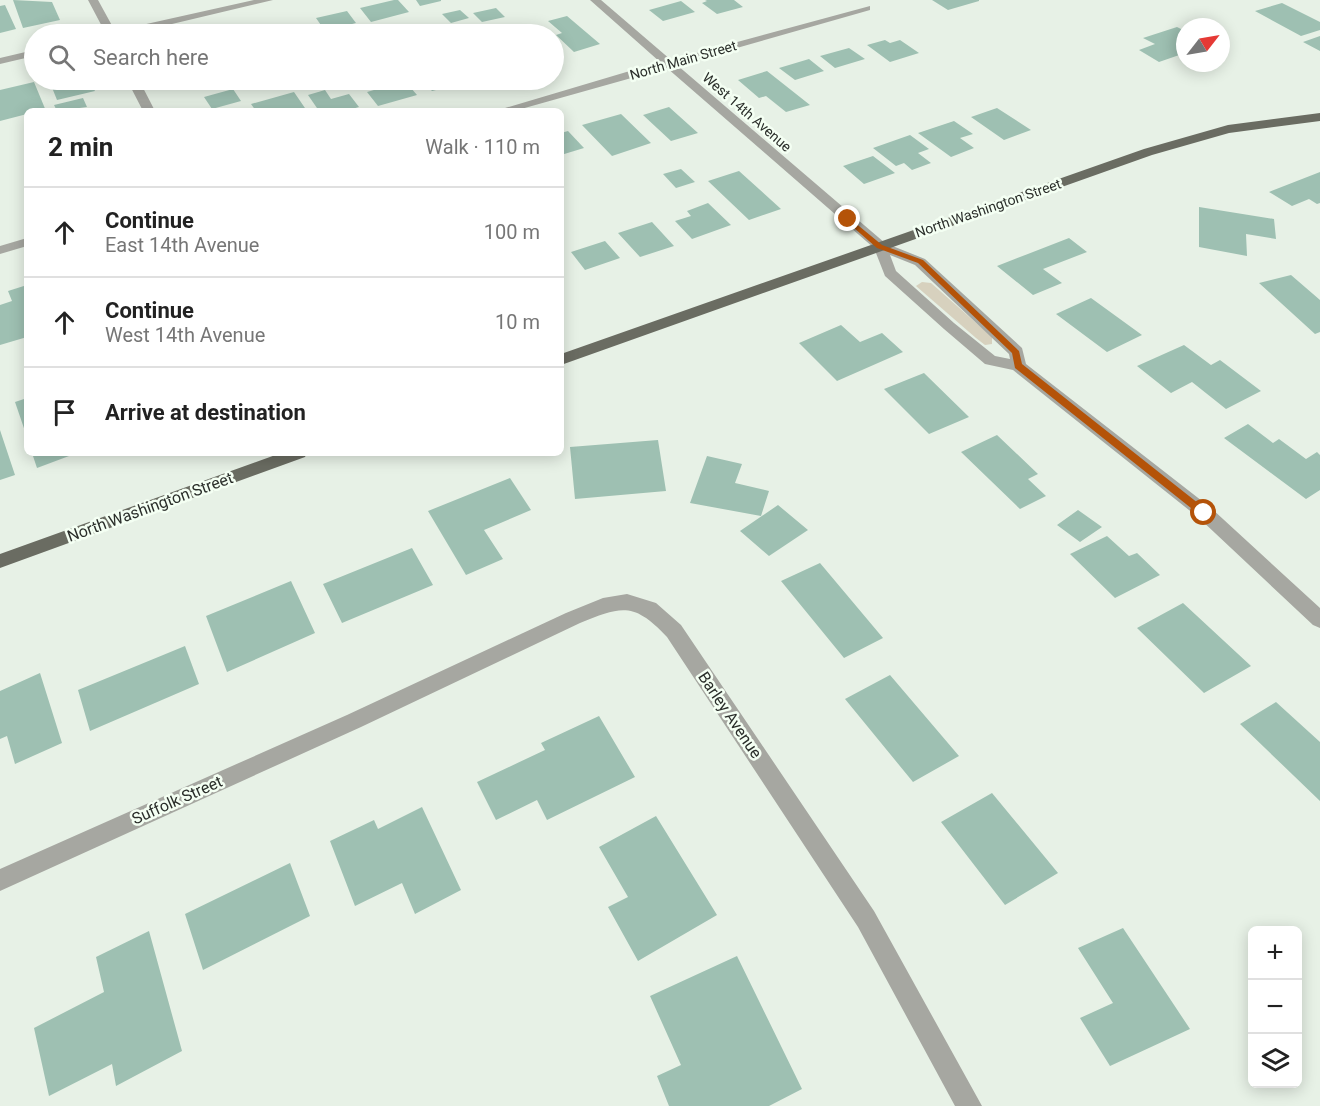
<!DOCTYPE html>
<meta charset="utf-8">
<style>
:root{--surface:#fff;--page:#f6f6f6;--text:#222;--muted:#767676;--line:#e0e0e0}
body{margin:0;font-family:Roboto,sans-serif;background:var(--page);color:var(--text)}
.controls{position:absolute;right:18px;bottom:18px;display:grid;overflow:hidden;border-radius:9px;box-shadow:0 3px 15px #0003}
.controls button{width:54px;height:54px;display:grid;place-items:center;padding:0;border:0;border-bottom:2px solid var(--line);background:var(--surface);color:var(--text);font:30px sans-serif}
.compass{position:absolute;left:1176px;top:18px;width:54px;height:54px;border-radius:50%;background:var(--surface);box-shadow:0 3px 15px #0003;rotate:59deg}
.stop{position:absolute;width:18px;height:18px;margin:-14px;border:4px solid #b45309;border-radius:50%;background:#fff}
.stop.end{background:#b45309;border-color:#fff;box-shadow:0 2px 6px #0008}
.list{margin:0;padding:0;list-style:none}
h2{display:flex;justify-content:space-between;align-items:center;height:78px;margin:0;padding:0 24px;font-size:26px}
h2 small{font-size:20px;font-weight:400;color:var(--muted)}
.list li{display:grid;grid-template-columns:39px 1fr auto;gap:18px;align-items:center;box-sizing:border-box;height:90px;padding:0 24px;border-top:2px solid var(--line)}
.list b{display:block;font-size:22px;white-space:nowrap}
.list p{margin:0;font-size:20px;white-space:nowrap;color:var(--muted)}
.list em{font-size:20px;font-style:normal;color:var(--muted)}
.icon{flex:none;width:33px;height:33px;fill:none;stroke:currentColor;stroke-width:2;stroke-linecap:round;stroke-linejoin:round}
.map{position:relative;flex:none;width:1320px;height:1106px;overflow:hidden}
.search{position:absolute;background:var(--surface);box-shadow:0 3px 15px #0003;left:24px;top:24px;width:540px;height:66px;display:flex;align-items:center;gap:15px;box-sizing:border-box;padding:0 21px;border-radius:33px;color:var(--muted);font-size:22px}
.panel{position:absolute;background:var(--surface);box-shadow:0 3px 15px #0003;left:24px;top:108px;width:540px;height:348px;border-radius:9px}
.map>svg:first-child{display:block}
.green{fill:#d7d1be}
.building{fill:#9ec0b2}
.lines{fill:none;stroke-linecap:round;stroke-linejoin:round}
.minor{fill:#a6a7a1;fill-rule:evenodd}
.major{fill:#6a6c62;fill-rule:evenodd}
.route{fill:#b45309}
.labels{text-anchor:middle;dominant-baseline:central;stroke-width:5;stroke-linejoin:round;paint-order:stroke}
.far-street-label{font-size:14px;fill:#2a2e2a;stroke:#f4fff3}
.street-label{font-size:16px;fill:#2a2e2a;stroke:#f4fff3}
</style>
<div class="map">
<svg width="1320" height="1106" viewBox="0 0 1320 1106">
<rect width="100%" height="100%" fill="#e7f1e6"/>
<path class="green" d="M922,282L931,283L992,337V344L985,345L976,338L916,286Z"/>
<path class="building" d="M13,0L52,2L60,20L23,28Z
M394,0H398L409,12L371,22L360,8Z
M416,0H441V1L420,6Z
M705,0H734L743,7L717,14L702,3L707,1Z
M932,0H979V1L948,10Z
M681,1L695,12L663,21L649,10Z
M1282,3L1320,22V30L1301,36L1255,11Z
M5,5L16,29L0,33V6Z
M496,8L505,17L482,22L473,13Z
M460,10L469,18L451,23L442,14Z
M347,11L356,23L325,31L316,18Z
M567,16L600,44L574,52L556,35L562,33L548,21Z
M298,24L307,34H274L271,31Z
M1177,27L1185,31V53L1159,62L1139,50L1155,44L1143,38Z
M1320,36V51L1303,42Z
M885,40L890,43L900,40L919,53L890,62L867,45Z
M849,48L865,59L835,68L820,56Z
M809,59L824,71L795,80L779,68Z
M767,71L810,105L786,112L766,96L759,98L738,80Z
M49,80H89L95,91L57,100Z
M203,80H228L207,86Z
M422,80H465L468,82L432,91Z
M405,81L417,95L378,106L367,92Z
M34,82L46,111H27V114L0,121V90Z
M233,89L241,101L212,109L204,97Z
M325,90L331,99L349,94L359,107L345,111H319L308,95Z
M294,92L307,111H256L251,104Z
M83,98L87,107L57,111L54,105Z
M669,107L698,133L671,141L643,115Z
M997,108L1031,130L1004,140L971,117Z
M621,114L651,143L612,156L582,125Z
M954,121L973,134L960,138L974,148L951,157L918,133Z
M568,131L584,148L561,155V133Z
M910,135L929,149L918,153L931,163L912,170L904,163L896,166L873,148Z
M873,156L895,173L864,184L843,166Z
M681,169L695,182L676,188L663,174Z
M739,171L781,209L749,220L708,181Z
M1320,172V203L1317,204L1309,199L1292,206L1269,192Z
M708,203L731,225L692,239L675,221L691,216L687,211Z
M1199,207L1274,219L1276,239L1246,234L1247,256L1199,247Z
M652,222L674,246L640,257L618,233Z
M1069,238L1087,252L1043,269L1062,283L1033,295L997,266Z
M605,241L620,258L585,270L571,252Z
M1291,275L1320,300V332L1315,334L1259,283Z
M27,285V337L0,345V305L12,301L8,291Z
M1091,298L1142,335L1107,352L1056,314Z
M841,325L860,342L882,333L903,352L837,381L799,343Z
M1184,345L1211,365L1220,360L1261,391L1226,409L1192,382L1171,393L1137,366Z
M924,373L969,417L929,434L884,389Z
M27,398V437L15,402Z
M1248,424L1273,443L1279,439L1306,459L1317,452L1320,455V490L1306,499L1224,438Z
M0,430L15,475L0,480Z
M997,435L1038,474L1028,479L1046,496L1020,509L961,452Z
M658,440L666,491L575,499L570,447Z
M32,453H77L37,468Z
M707,456L742,464L735,483L769,491L761,516L690,503Z
M510,478L531,510L484,530L503,559L466,575L428,511Z
M778,505L808,530L769,556L740,531Z
M1078,510L1102,527L1080,542L1057,525Z
M1107,536L1129,556L1137,553L1160,575L1115,598L1070,554Z
M412,548L433,585L342,623L323,584Z
M820,563L883,638L844,658L781,581Z
M291,581L315,633L227,672L206,616Z
M1183,603L1251,666L1204,693L1137,628Z
M185,646L199,684L90,731L78,690Z
M40,673L62,743L15,764L7,736L0,739V691Z
M890,675L959,756L913,782L845,699Z
M1276,702L1320,742V801L1240,724Z
M599,716L635,777L547,820L537,800L496,820L477,782L545,750L541,743Z
M992,793L1058,873L1005,905L941,822Z
M422,807L461,890L415,914L402,883L355,906L330,841L374,820L378,829Z
M656,816L717,915L638,961L608,907L628,897L599,847Z
M290,863L310,916L203,970L185,914Z
M1123,928L1190,1029L1110,1066L1080,1018L1113,1003L1078,948Z
M149,931L182,1051L116,1086L112,1064L49,1096L34,1028L104,992L96,957Z
M737,956L802,1089L769,1106H669L657,1076L681,1065L650,996Z"/>
<g class="lines">
<path class="minor" d="M88,0H98L115,31L254,0H273L130,34H106Z
M590,0H601L671,60L870,6V10L677,65L885,243L925,259L1022,348L1026,364L1211,508L1320,608V628L1313,625L1199,518L1013,370L985,364L944,329L885,276L874,248L667,68L514,111H495L660,62ZM890,255L915,265L1009,354L1010,359L995,356L954,323L896,271Z
M34,50V56L0,64V58Z
M127,80H139L155,111H143Z
M27,238V246L0,254V246Z
M627,594L656,603L681,625L874,911L982,1106H955L858,927L667,637C634,602 622,606 580,623L361,727L0,891V869L347,715L566,613L603,598Z"/>
<path class="major" d="M1320,113V121L1229,133L1152,155L561,365V354L1144,149L1228,125Z
M281,453H307L305,457L0,568V554Z"/>
</g>
<path class="route" d="M848,217L882,245L923,260L1019,351L1022,364L1208,511V516H1201L1015,368L1012,353L918,263L877,248L846,221Z"/>
<g class="labels">
<g class="far-street-label">
<text transform="translate(683 60) rotate(-16)">North Main Street</text>
<text transform="translate(747 112) rotate(41)">West 14th Avenue</text>
<text transform="translate(988 208) rotate(-19)">North Washington Street</text>
</g>
<g class="street-label">
<text transform="translate(150 507) rotate(-20)">North Washington Street</text>
<text transform="translate(730 715) rotate(56)">Barley Avenue</text>
<text transform="translate(177 800) rotate(-24)">Suffolk Street</text>
</g>
</g>
</svg>
<div class="controls">
<button>+</button>
<button>−</button>
<button><svg class="icon" aria-label="layers" viewBox="0 0 24 24"><path d="M12 4l9 5-9 5-9-5zM3 14l9 5 9-5"/></svg></button>
</div>
<svg class="compass" viewBox="-18 -18 36 36"><path d="M0-13l5 13h-10z" fill="#e53935"/><path d="M0 13l5-13h-10z" fill="#767676"/></svg>
<div class="stop" style="left:1204px;top:513px"></div>
<div class="stop end" style="left:848px;top:219px"></div>
<div class="search"><svg class="icon" aria-label="search" viewBox="0 0 24 24"><circle cx="10" cy="10" r="6"/><path d="M15 15l6 6"/></svg>Search here</div>
<section class="panel">
<h2>2 min<small>Walk · 110 m</small></h2>
<ul class="list">
<li><svg class="icon" aria-label="ahead" viewBox="0 0 24 24"><path d="M12 20V5M6 11l6-6 6 6"/></svg><div><b>Continue</b><p>East 14th Avenue</p></div><em>100 m</em></li>
<li><svg class="icon" aria-label="ahead" viewBox="0 0 24 24"><path d="M12 20V5M6 11l6-6 6 6"/></svg><div><b>Continue</b><p>West 14th Avenue</p></div><em>10 m</em></li>
<li><svg class="icon" aria-label="arrive" viewBox="0 0 24 24"><path d="M6 21V4h12l-3 4 3 4H6"/></svg><div><b>Arrive at destination</b></div></li>
</ul>
</section>
</div>
